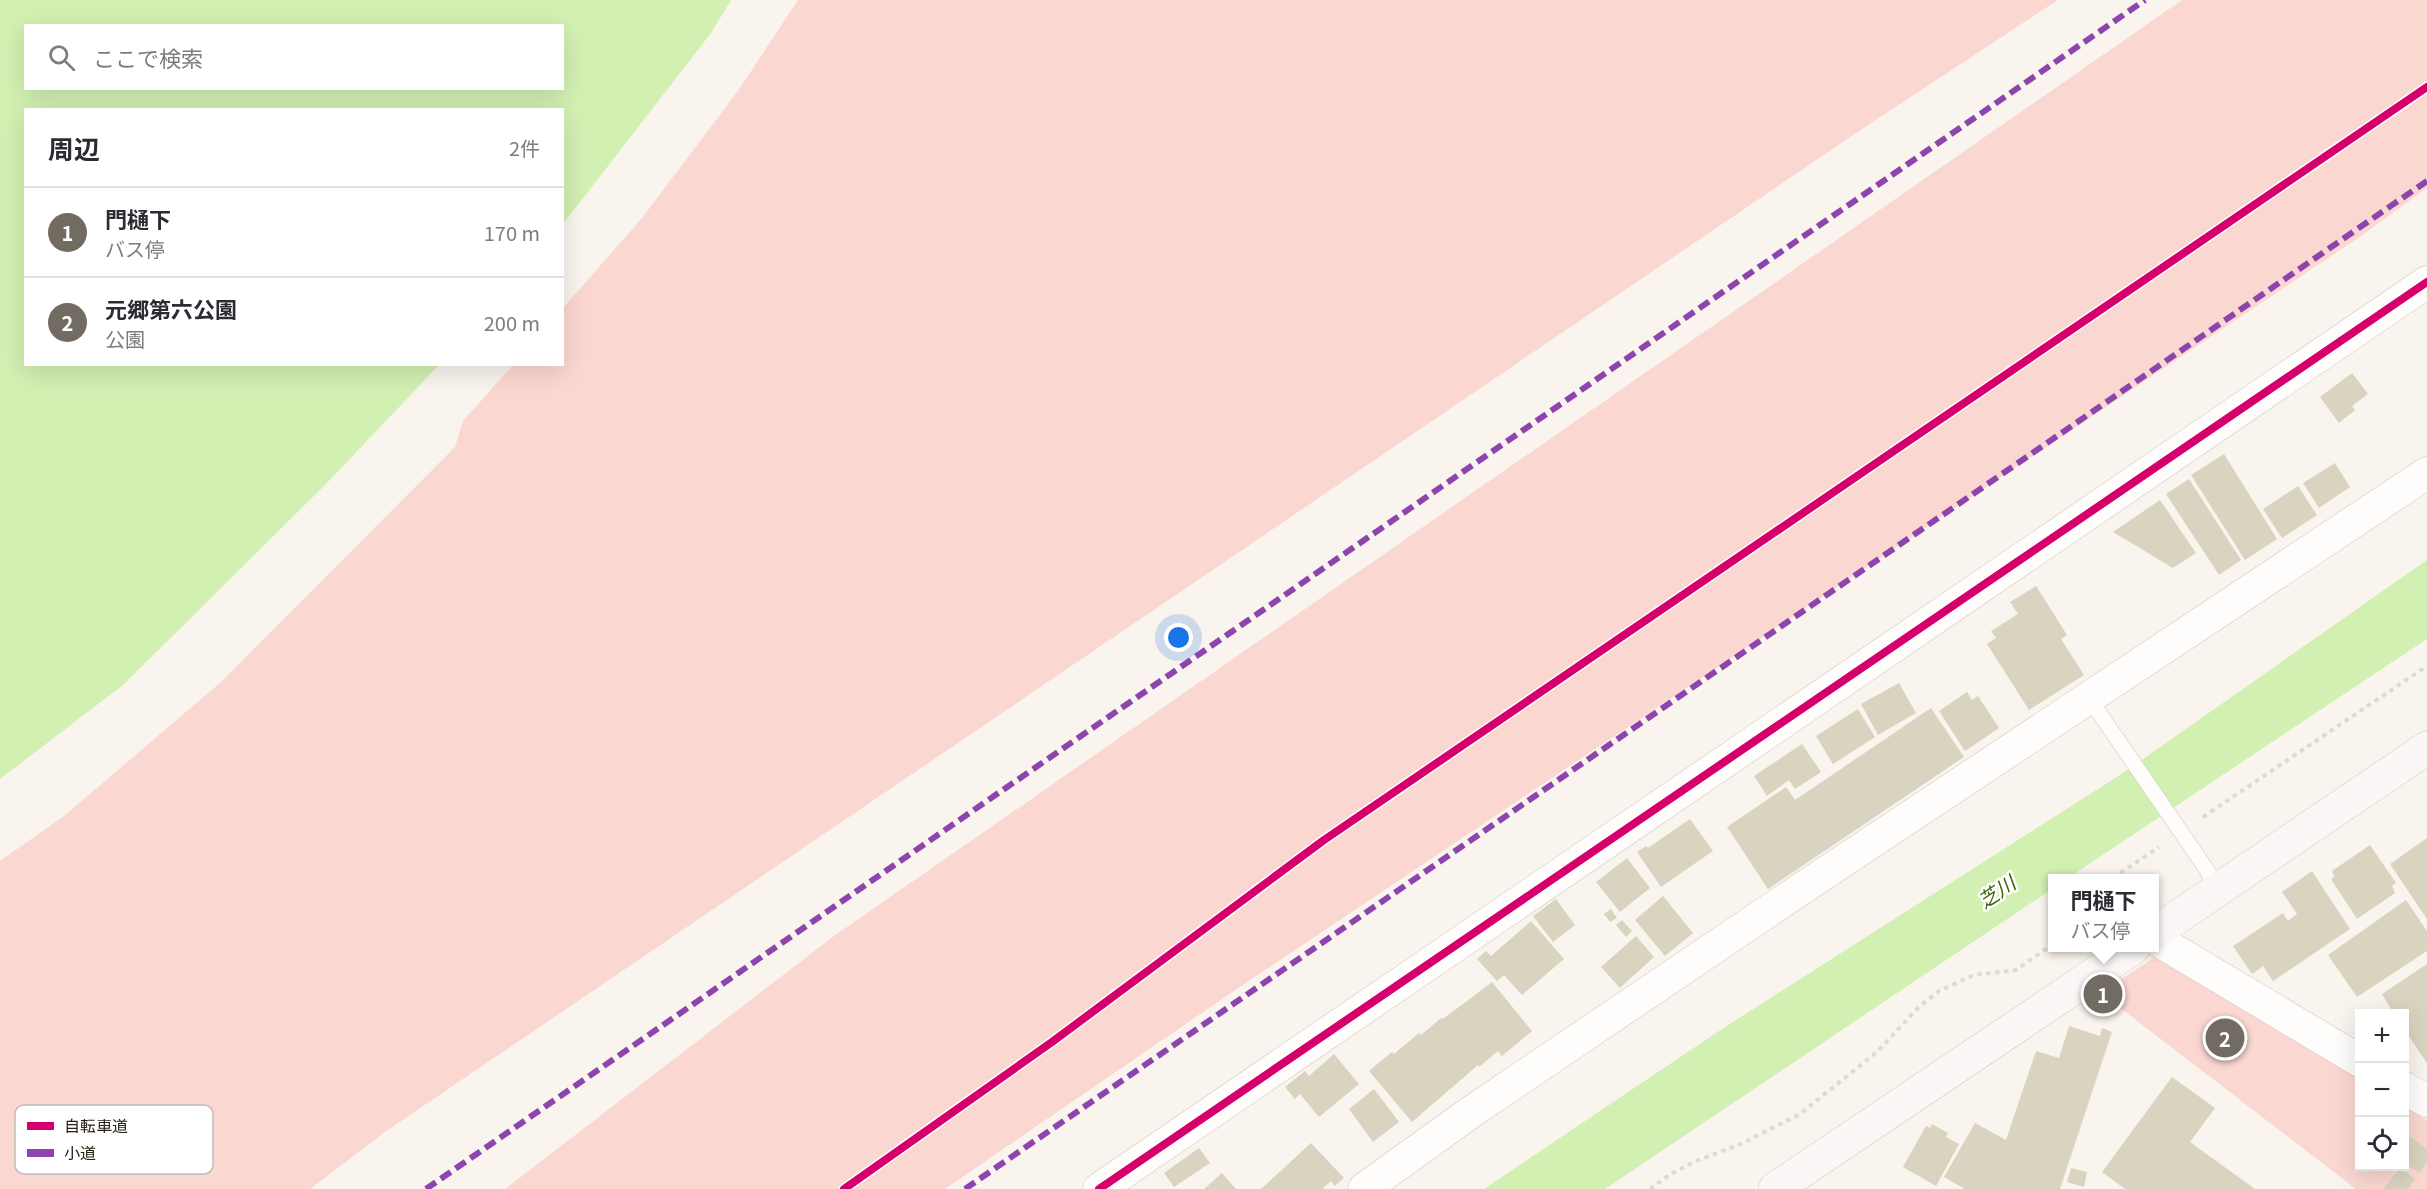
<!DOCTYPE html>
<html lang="ja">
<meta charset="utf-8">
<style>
:root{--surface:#fff;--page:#f7f7f7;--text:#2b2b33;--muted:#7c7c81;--line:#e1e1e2;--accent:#726b61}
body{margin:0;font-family:Georgia,"Noto Sans JP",serif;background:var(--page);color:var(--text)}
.controls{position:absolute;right:18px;bottom:18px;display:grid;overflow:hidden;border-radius:0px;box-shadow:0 6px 24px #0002}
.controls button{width:54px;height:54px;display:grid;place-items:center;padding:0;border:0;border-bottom:2px solid var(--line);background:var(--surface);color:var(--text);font:30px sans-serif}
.you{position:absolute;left:1179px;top:638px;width:21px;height:21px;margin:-15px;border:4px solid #fff;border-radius:50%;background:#1a73e8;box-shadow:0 0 0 9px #1a73e833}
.badge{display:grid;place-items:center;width:39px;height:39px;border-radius:50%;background:var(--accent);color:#fff;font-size:20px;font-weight:700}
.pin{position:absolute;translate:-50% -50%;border:3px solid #fff;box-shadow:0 2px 6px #0006}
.popup{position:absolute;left:2048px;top:874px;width:111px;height:78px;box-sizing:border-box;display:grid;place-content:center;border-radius:0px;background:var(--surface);filter:drop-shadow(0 2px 4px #0005);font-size:20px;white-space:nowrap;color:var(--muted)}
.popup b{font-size:22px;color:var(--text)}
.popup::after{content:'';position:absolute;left:50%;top:100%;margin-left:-12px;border:12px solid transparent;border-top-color:var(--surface)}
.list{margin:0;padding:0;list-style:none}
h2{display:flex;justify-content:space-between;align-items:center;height:78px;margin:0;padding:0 24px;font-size:26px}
h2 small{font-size:20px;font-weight:400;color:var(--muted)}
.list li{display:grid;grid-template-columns:39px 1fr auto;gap:18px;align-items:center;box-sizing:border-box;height:90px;padding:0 24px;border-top:2px solid var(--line)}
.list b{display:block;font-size:22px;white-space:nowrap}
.list p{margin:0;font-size:20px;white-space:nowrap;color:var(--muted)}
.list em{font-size:20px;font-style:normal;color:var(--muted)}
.icon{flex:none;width:33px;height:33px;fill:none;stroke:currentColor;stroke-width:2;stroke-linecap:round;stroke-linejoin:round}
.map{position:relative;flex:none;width:2427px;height:1189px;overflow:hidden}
.search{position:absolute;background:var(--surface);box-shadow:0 6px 24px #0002;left:24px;top:24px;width:540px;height:66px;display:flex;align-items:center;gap:15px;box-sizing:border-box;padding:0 21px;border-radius:0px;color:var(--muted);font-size:22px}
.panel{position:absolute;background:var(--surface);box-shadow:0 6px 24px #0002;left:24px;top:108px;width:540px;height:258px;border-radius:0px}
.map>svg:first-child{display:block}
.green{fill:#fbd7d1}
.water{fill:#d2f0b2;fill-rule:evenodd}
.building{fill:#d8d4bf}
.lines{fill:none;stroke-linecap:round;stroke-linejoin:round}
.lane-casing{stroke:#cdc7be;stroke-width:16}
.street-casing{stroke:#cdc7be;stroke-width:33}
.secondary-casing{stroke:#cdc7be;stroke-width:34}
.path{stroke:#dcdad9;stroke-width:4;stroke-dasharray:4.5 4.5;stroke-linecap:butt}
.lane{stroke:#fefdfc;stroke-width:15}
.street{stroke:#fefdfc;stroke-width:32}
.secondary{stroke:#fbf7f6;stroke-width:33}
.quiet{stroke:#8e44ad;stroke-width:6;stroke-dasharray:12 6;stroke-linecap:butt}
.cycleway-casing{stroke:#fff;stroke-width:11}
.cycleway{stroke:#d6006c;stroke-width:8}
.labels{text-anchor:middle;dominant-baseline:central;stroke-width:5;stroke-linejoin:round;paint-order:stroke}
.water-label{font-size:20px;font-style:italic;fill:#3d6306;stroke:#fff}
.key{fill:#fff;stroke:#bfbcb9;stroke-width:1.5}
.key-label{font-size:16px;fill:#292115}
</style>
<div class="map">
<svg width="2427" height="1189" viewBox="0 0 2427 1189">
<rect width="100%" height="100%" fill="#f9f4ee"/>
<path class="green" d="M798,0H2058L1862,129L385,1132L310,1189H0V861L64,816L221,682L455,447L463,421L513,365L562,364L563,308L642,218L738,91Z
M2182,0H2427V188L2361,236L1231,993L945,1189H505L834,936Z
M2155,957L2359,1079L2360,1166H2404L2405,1106L2427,1120V1189H2356L2106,997L2105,990Z"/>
<path class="water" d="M0,0H731L711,33L563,224L562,110H26V364L439,365L325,485L123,685L0,779ZM26,26H562V88H26Z
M2427,560V639L2068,878H2052V889L1605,1189H1484L1725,1027L2123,773Z"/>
<path class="building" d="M2352,373L2368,394L2352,406L2355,410L2339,423L2320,397Z
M2224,454L2277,539L2245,560L2191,475Z
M2335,463L2350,487L2319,508L2303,483Z
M2189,479L2241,560L2219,575L2166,494Z
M2298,486L2317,515L2282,538L2263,509Z
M2160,500L2196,553L2173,568L2113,532Z
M2036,586L2067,635L2061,639L2084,675L2029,710L1987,644L1996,638L1991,631L2018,614L2010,602Z
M1899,683L1916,713L1878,735L1861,704Z
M1967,692L1972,700L1978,696L1999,728L1965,751L1939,711Z
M1931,708L1964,757L1768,889L1727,827L1786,787L1795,800Z
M1858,709L1875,737L1833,764L1816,736Z
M1802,744L1821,772L1795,789L1789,780L1767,796L1754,776Z
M1690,819L1713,851L1661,887L1637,852L1646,846L1648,848Z
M2427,838V919L2390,864Z
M2370,845L2396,883L2392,886L2395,893L2357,919L2331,879L2334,877L2332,871Z
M1627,858L1650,888L1620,912L1596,882Z
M2312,871L2350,929L2273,981L2263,966L2252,974L2233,946L2283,913L2288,921L2297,914L2282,892Z
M1663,896L1693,933L1665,956L1635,920Z
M1556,899L1575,925L1553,942L1533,916Z
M2406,900L2427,931V951L2357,997L2328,955Z
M1611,909L1617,918L1610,922L1604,914Z
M1622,920L1632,931L1626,937L1616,925Z
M1531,921L1564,959L1522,995L1504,975L1497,981L1477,959L1486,951L1491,956Z
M1636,936L1654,957L1620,988L1601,967Z
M2427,964V1063L2404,1029V1014H2394L2382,994Z
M1492,982L1532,1031L1502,1056L1498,1051L1479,1067L1478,1065L1412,1122L1369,1071L1392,1052L1394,1054L1419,1033L1421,1035L1441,1018L1443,1019Z
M2069,1026L2100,1036L2102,1028L2112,1032L2060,1189H1965L1944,1177L1975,1123L2006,1140L2036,1051L2059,1058Z
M1334,1054L1359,1084L1319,1117L1300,1094L1295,1099L1285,1087L1305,1071L1309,1076Z
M2172,1077L2215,1108L2190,1142L2255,1189H2125L2102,1172Z
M1374,1089L1399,1122L1373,1142L1349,1109Z
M1932,1124L1948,1133L1946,1137L1959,1144L1936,1186L1903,1167L1926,1126L1930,1128Z
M2408,1135L2427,1149V1162L2419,1173L2404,1162V1139Z
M1311,1143L1344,1178L1335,1186L1331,1181L1322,1189H1261Z
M1199,1148L1210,1163L1174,1187L1164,1173Z
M2071,1168L2087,1172L2084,1187L2067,1182Z
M2400,1168L2415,1179L2408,1189H2384Z
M1222,1173L1236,1189H1204Z"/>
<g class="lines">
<defs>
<path id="lane" d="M2089,698L2207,870L2217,891"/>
<path id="street" d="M2154,938L2360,1061
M2404,1088L2427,1101
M1099,1189L2427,282
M1364,1189L1471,1112L1795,893L2427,473"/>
<path id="secondary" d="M2154,933L2427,748
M1775,1189L2133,948"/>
</defs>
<use href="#lane" class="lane-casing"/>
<use href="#street" class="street-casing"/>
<use href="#secondary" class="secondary-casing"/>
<path class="path" d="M2203,817L2427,666
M2113,878L2159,847
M1650,1189L1669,1175L1696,1161L1741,1144L1800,1114L1877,1052L1918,1008L1939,991L1974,975L2016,970L2052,945"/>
<use href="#lane" class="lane"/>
<use href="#street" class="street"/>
<use href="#secondary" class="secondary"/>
<path class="quiet" d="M426,1189L2145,0
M965,1189L2427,181"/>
<defs>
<path id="cycleway" d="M844,1189L1052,1042L1324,840L2427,87
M1099,1189L2427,282"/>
</defs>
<use href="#cycleway" class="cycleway-casing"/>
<use href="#cycleway" class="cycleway"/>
</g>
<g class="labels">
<g class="water-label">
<text transform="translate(1996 891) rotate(-34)">芝川</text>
</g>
</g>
<rect x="15" y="1105" width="198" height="69" rx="9" class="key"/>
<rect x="27" y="1122" width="27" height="8" fill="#d6006c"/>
<rect x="27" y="1149" width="27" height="8" fill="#8e44ad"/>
<g class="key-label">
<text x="64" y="1132">自転車道</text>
<text x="64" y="1159">小道</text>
</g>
</svg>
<div class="controls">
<button>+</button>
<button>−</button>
<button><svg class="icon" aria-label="locate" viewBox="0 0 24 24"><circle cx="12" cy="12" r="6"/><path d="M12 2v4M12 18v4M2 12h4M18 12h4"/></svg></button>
</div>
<div class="you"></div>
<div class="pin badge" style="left:2103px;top:994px">1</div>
<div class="popup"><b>門樋下</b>バス停</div>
<div class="pin badge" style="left:2225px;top:1038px">2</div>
<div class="search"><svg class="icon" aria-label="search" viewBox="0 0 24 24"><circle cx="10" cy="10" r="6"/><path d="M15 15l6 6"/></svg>ここで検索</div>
<section class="panel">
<h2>周辺<small>2件</small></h2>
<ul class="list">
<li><span class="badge">1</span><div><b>門樋下</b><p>バス停</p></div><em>170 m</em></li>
<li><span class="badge">2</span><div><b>元郷第六公園</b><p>公園</p></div><em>200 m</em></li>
</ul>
</section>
</div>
